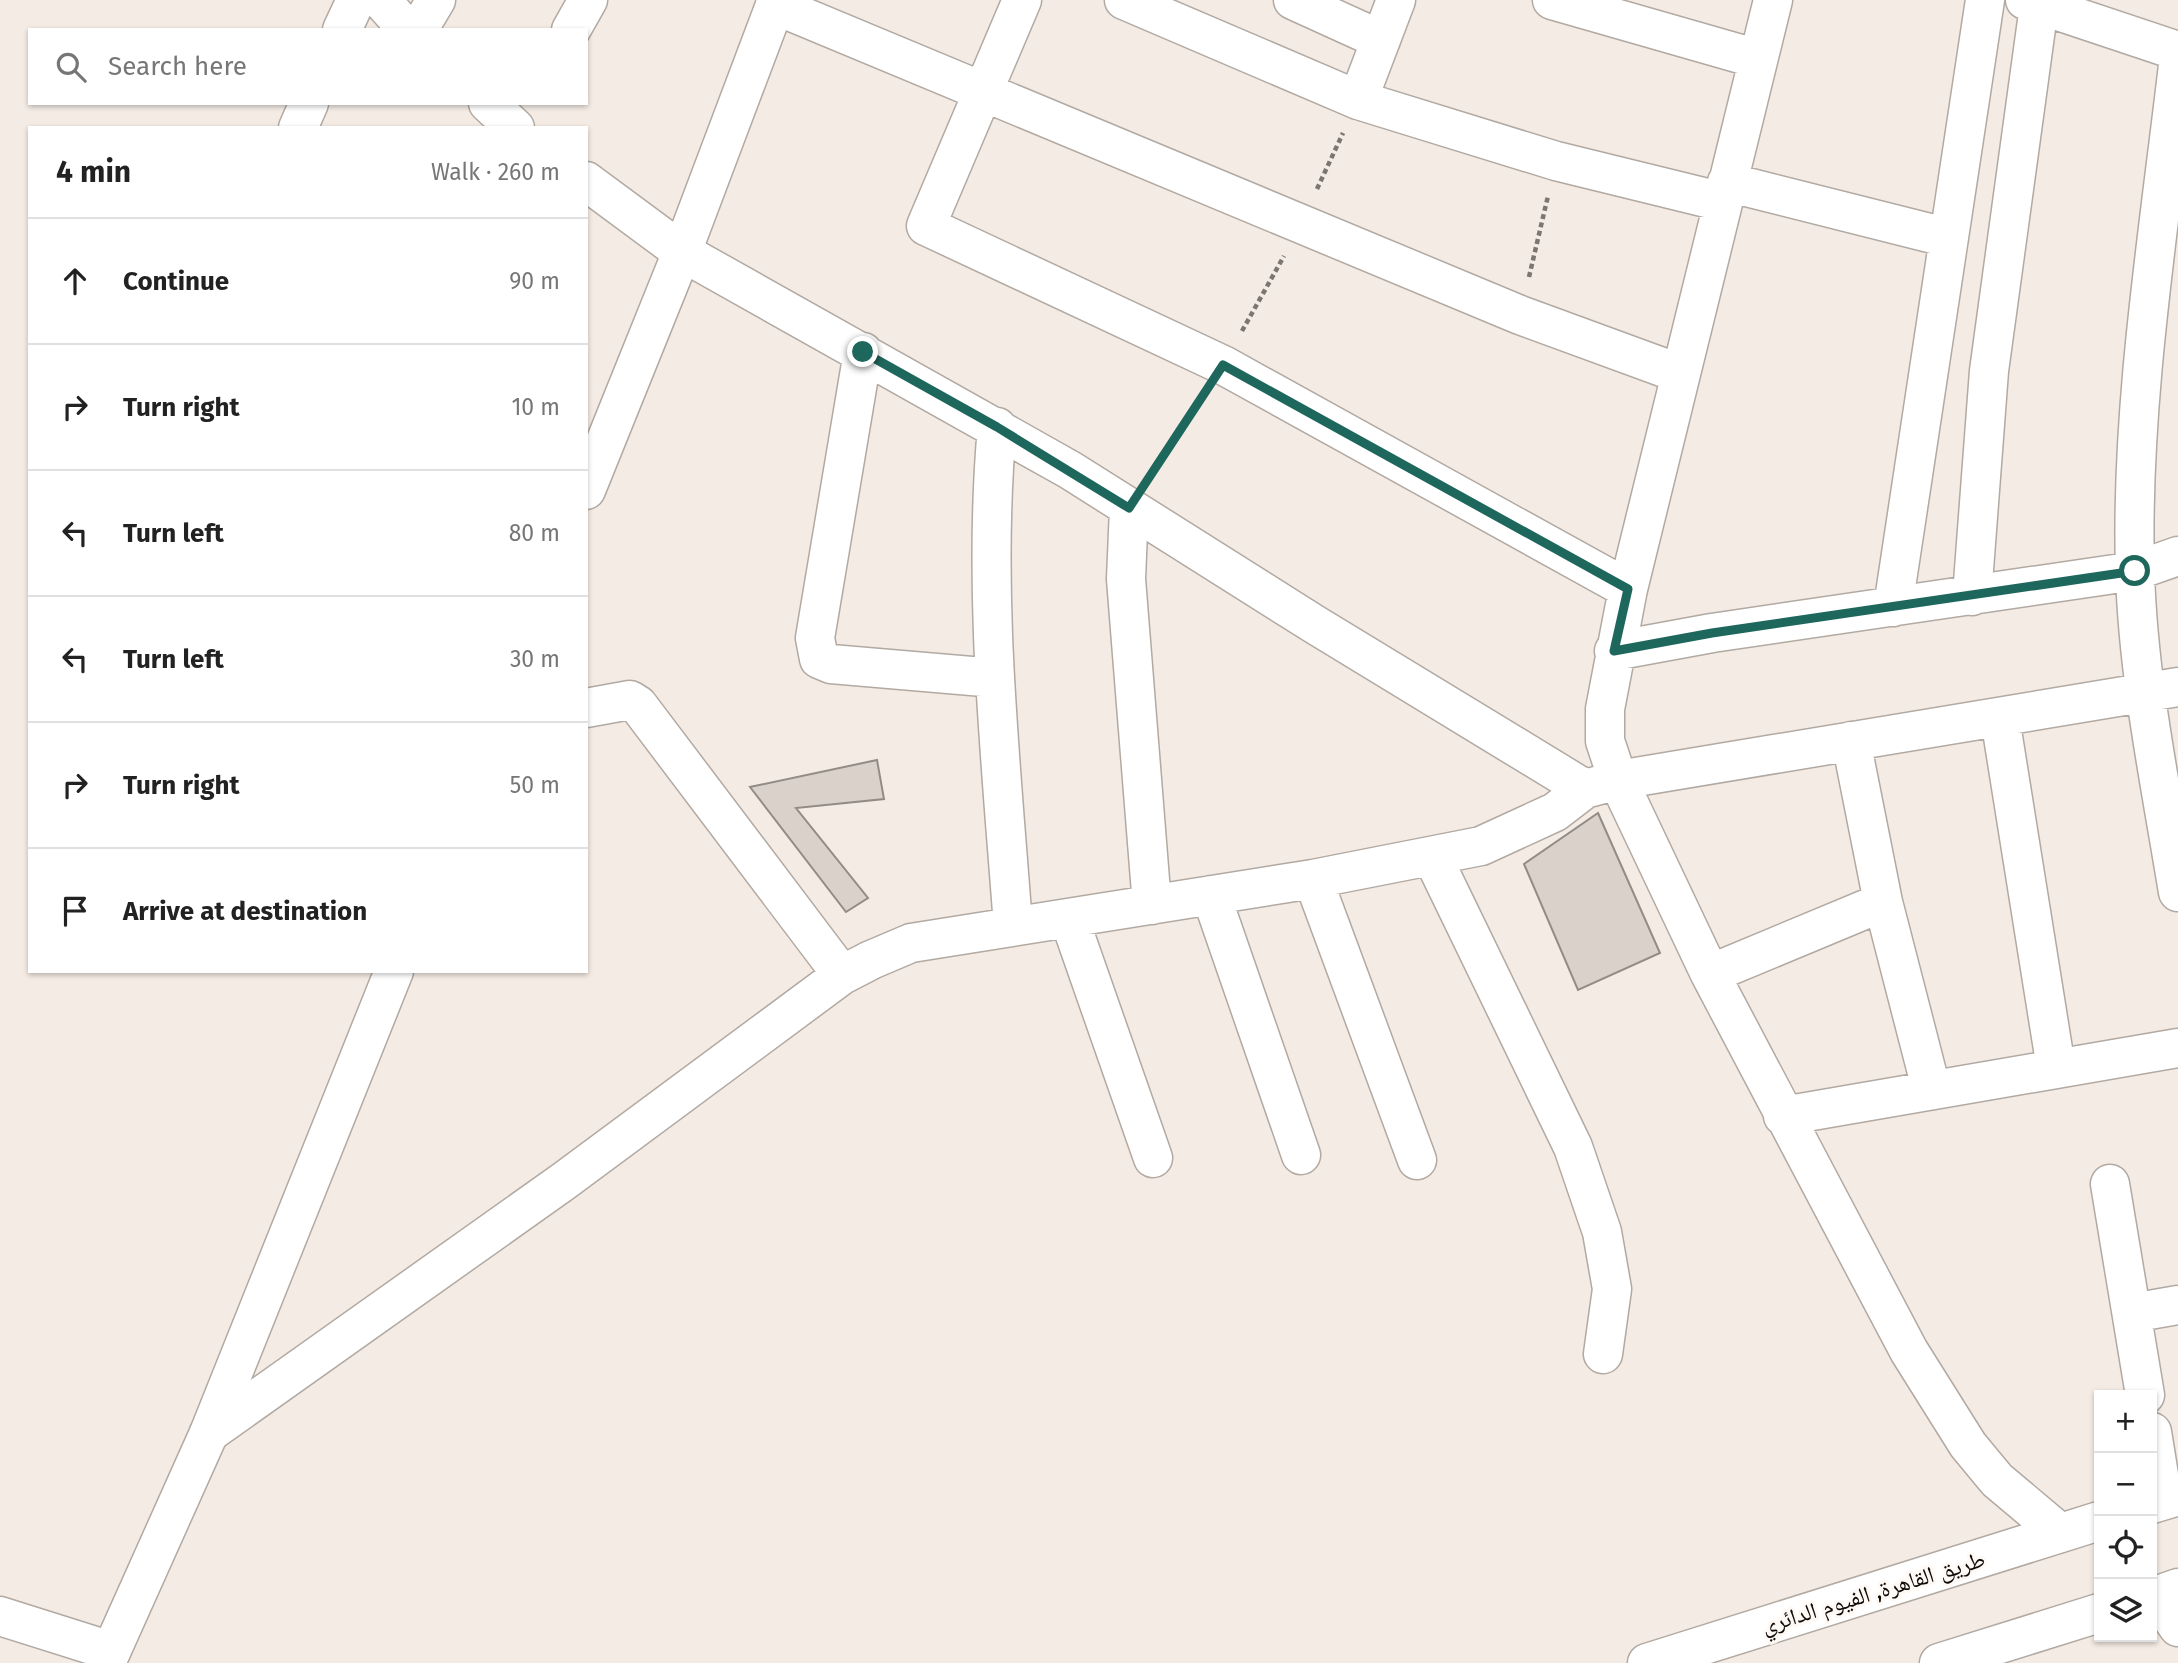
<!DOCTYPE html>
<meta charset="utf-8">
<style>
:root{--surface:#fff;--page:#f6f6f6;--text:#222;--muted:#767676;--line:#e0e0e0}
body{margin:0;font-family:"Fira Sans","Noto Naskh Arabic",sans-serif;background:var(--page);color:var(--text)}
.controls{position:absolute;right:21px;bottom:21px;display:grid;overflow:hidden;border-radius:0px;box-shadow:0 2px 5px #0004}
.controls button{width:63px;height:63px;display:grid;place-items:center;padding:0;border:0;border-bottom:2px solid var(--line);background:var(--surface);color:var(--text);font:35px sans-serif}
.stop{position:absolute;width:21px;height:21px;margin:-16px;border:5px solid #1e675d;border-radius:50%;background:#fff}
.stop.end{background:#1e675d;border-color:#fff;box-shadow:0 2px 7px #0008}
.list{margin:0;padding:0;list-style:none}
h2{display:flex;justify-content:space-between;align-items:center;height:91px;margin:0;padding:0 28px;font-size:30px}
h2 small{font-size:23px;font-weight:400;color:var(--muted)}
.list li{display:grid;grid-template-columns:46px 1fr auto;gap:21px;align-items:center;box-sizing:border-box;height:126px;padding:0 28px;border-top:2px solid var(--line)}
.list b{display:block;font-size:26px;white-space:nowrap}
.list em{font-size:23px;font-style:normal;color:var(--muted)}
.icon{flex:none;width:38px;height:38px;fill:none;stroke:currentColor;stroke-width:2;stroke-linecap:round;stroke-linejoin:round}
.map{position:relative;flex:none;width:2178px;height:1663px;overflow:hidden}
.search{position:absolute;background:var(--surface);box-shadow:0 2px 5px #0004;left:28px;top:28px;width:560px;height:77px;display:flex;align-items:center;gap:18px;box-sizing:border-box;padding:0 24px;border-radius:0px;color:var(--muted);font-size:26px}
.panel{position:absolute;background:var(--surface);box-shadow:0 2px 5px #0004;left:28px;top:126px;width:560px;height:847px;border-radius:0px}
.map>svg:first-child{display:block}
.building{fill:#d9d1ca;stroke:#938b85;stroke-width:2}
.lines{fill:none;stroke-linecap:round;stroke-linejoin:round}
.street-casing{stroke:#b1a9a2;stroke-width:41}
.secondary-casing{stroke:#b1a9a2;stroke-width:41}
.highway-casing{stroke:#b1a9a2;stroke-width:41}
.path{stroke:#7b7671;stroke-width:4.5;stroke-dasharray:5 3.5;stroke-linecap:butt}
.street{stroke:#fff;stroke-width:38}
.secondary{stroke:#fff;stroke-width:38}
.highway{stroke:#fff;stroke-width:38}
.route{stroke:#1e675d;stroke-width:9}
.labels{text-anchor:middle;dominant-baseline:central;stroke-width:6;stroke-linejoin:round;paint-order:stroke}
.street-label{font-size:23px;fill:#0d0b08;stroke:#fef9f5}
</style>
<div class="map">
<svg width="2178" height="1663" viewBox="0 0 2178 1663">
<rect width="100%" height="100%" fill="#f4ebe4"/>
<path class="building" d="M877,760L884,799L796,808L868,898L846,912L750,787Z
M1598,813L1660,953L1578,990L1524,864Z"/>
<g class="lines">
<defs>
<path id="street" d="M381,0L408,30
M1022,0L926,226L1223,365L1628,589
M1124,0L1358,100L1556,161L1723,202
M1293,0L1381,40
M1552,0L1758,59
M1773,0L1628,589L1605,709V741L1618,780L1710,974L1909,1351L1968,1445L1997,1480L2060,1533
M2025,0L2178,51
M775,5L1520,315L1681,374
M342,30L356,0
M418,30L436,0
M571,30L588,0
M2178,65C2159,230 2130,406 2135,572C2138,679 2161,787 2178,892
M1358,100L1396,0
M488,103L515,128
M298,128L309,103
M586,181L682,252L1070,470L1314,624L1585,789
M1727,182L1949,238
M863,352L815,638L819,659L831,664L995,678
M997,427C982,593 1001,760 1013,926
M1129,508L1126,579L1152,905
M1972,596L1989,371L2039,6
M1893,607L1985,0
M1614,651L1712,633L2135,571L2178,556
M586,708L630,700L638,705L842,975
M2000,718L2056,1068
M1851,741L1883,902L1931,1088
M1432,856L1573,1147L1602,1232L1612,1289L1603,1354
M1313,879L1417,1160
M1211,895L1301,1155
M1069,918L1153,1158
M1710,974L1883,902
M1783,1116L2178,1048
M2110,1184L2145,1395
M2132,1313L2178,1305
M2152,1432L2163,1500
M209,1433L564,1181L842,975L871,960L911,943L1313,879L1481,846L1555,812L1585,789L1618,780L2178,687
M2156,1595L2178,1627
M0,1616L111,1651"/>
<path id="secondary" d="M586,490L682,252L777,0
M106,1663L209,1433L394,971"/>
<path id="highway" d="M2152,1504L2178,1496
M2152,1597L2178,1588
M1647,1663L2099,1521
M1939,1663L2099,1613"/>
</defs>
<use href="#street" class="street-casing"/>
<use href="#secondary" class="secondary-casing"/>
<use href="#highway" class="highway-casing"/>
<path class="path" d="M1317,189L1343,133
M1529,277L1548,196
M1242,331L1284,256
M1150,476L1202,398"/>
<use href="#street" class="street"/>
<use href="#secondary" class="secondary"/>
<use href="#highway" class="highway"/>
</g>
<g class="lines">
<path class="route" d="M863,352L997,427L1129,508L1223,365L1628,589L1614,651L1712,633L2135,571"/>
</g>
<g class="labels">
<g class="street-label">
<text transform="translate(1873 1592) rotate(-17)">طريق القاهرة, الفيوم الدائري</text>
</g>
</g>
</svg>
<div class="controls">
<button>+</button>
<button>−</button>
<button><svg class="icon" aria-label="locate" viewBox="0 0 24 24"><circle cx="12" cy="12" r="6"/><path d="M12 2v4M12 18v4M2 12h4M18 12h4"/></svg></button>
<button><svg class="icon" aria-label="layers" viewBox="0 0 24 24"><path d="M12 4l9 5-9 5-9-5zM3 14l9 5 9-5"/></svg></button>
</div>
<div class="stop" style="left:2135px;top:571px"></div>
<div class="stop end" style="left:863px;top:352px"></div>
<div class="search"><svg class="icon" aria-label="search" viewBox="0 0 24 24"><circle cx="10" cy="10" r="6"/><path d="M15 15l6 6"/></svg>Search here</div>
<section class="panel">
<h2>4 min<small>Walk · 260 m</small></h2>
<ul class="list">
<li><svg class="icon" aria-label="ahead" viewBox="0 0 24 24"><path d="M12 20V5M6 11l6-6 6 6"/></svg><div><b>Continue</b></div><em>90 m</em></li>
<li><svg class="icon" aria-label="right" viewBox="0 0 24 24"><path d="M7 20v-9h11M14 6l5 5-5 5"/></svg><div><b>Turn right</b></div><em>10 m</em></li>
<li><svg class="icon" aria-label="left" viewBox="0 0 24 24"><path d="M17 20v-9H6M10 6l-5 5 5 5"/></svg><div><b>Turn left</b></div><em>80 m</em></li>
<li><svg class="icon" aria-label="left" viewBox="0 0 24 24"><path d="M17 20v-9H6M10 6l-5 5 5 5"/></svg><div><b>Turn left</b></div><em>30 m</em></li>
<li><svg class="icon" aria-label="right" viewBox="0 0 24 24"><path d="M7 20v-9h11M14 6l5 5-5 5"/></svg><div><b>Turn right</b></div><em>50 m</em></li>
<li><svg class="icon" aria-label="arrive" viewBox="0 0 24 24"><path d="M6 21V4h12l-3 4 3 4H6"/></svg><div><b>Arrive at destination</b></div></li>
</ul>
</section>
</div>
